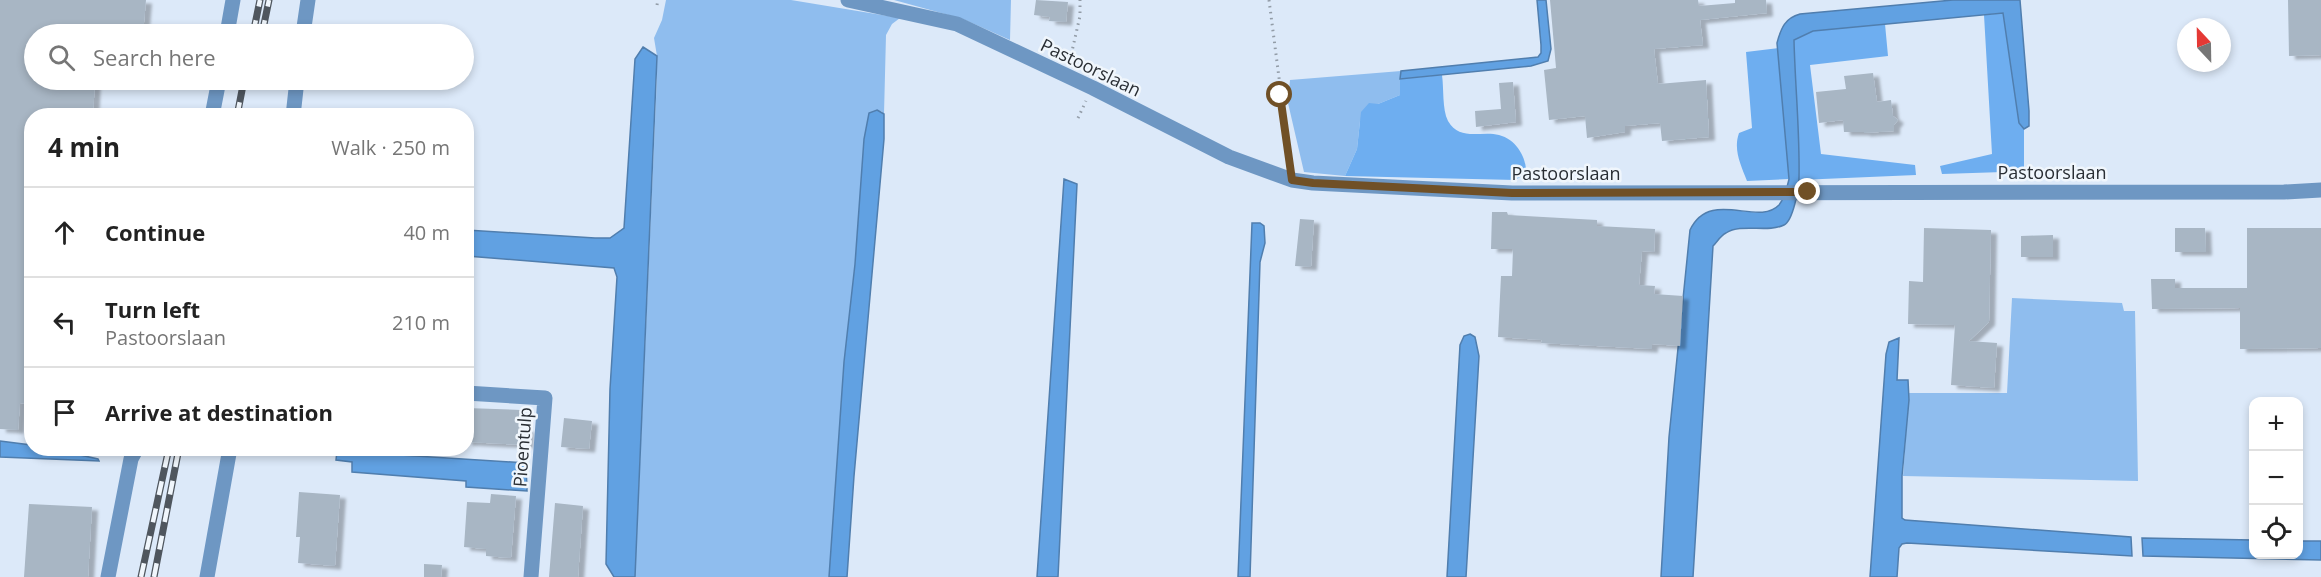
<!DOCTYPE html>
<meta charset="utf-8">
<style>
:root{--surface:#fff;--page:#f6f6f6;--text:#222;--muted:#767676;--line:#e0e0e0}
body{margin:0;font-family:"Open Sans",sans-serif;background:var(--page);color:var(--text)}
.controls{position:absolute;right:18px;bottom:18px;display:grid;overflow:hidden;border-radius:12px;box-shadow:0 3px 9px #0003}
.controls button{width:54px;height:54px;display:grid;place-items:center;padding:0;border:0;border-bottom:2px solid var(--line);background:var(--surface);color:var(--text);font:30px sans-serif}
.compass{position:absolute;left:2177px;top:18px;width:54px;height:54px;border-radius:50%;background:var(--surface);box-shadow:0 3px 9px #0003;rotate:338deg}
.stop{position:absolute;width:18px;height:18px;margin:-14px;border:4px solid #705026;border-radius:50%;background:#fff}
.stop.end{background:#705026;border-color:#fff;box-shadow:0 2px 6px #0008}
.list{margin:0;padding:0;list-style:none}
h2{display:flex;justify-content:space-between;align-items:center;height:78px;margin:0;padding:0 24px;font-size:26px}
h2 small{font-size:20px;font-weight:400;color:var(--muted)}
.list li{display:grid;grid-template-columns:39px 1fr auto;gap:18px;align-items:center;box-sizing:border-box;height:90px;padding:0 24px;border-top:2px solid var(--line)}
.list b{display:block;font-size:22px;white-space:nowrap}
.list p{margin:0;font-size:20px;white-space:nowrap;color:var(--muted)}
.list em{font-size:20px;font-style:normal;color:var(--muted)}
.icon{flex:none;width:33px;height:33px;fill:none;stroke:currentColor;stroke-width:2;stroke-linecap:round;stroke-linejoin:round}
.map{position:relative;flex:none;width:2321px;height:577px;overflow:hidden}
.search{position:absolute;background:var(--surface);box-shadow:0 3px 9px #0003;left:24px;top:24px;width:450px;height:66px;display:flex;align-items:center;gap:15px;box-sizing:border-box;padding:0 21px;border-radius:33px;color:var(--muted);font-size:22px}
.panel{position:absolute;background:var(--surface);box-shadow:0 3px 9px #0003;left:24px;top:108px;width:450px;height:348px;border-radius:24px}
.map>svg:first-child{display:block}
.green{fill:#8fbdee}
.forest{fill:#6eaef0}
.water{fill:#61a1e2;stroke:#507eae;stroke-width:1.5}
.building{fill:#a8b6c4;filter:url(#shadow)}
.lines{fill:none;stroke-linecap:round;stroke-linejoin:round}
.path{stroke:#929ca7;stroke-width:3;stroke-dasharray:1.5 4.5;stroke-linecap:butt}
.street{stroke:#6e97c3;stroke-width:15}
.rail-casing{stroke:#4f565e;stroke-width:7}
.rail{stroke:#f0f6fc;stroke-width:4.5;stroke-dasharray:14;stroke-linecap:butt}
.route{stroke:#705026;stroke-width:8}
.labels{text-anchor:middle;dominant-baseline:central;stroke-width:5;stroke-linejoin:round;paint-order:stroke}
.street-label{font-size:18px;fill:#292e34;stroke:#f0f6fc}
</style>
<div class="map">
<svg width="2321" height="577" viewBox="0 0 2321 577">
<defs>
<filter id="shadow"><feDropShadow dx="6" dy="3.5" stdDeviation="1.5" flood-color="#0004"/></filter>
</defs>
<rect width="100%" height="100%" fill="#dce9f9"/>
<path class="green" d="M666,0H791L900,18L892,24L886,35L884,114L881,111L864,139L855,264L844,362L829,577H635L657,76V56L654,38L662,20Z
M894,0H1011L1010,40L963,19Z
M1401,71L1400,95L1378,104L1360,121L1357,149L1345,176L1304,172L1288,103L1290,80Z
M2012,298L2122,303L2124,311H2135L2138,481L1903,476L1909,393H2007Z"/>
<path class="forest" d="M2003,13L2019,122L2024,129V167L2003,172L1942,174L1940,166L1992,154L1984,15Z
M1885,24L1888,56L1810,65L1821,154L1915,165L1916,175L1799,180L1794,40L1813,31Z
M1779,48L1789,179L1747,181C1741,165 1733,150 1739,133L1752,128L1746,52Z
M1442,75C1444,89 1442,109 1448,121C1460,142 1482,130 1499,135C1515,139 1525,155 1526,169L1522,176L1515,180L1345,176L1357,149L1361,112L1369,103L1378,104L1400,95V79Z"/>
<path class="water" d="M1537,0H1546L1551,49L1548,61L1531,66L1400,79L1401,71L1538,57L1541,53V45Z
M1953,0H2020L2029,111V126L2024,129L2019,123L2003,13L1813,31L1794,40C1795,85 1800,132 1799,178C1799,188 1793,221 1784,225C1768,233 1741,223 1726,233C1721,235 1717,242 1713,246L1693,577H1661L1669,437L1690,230C1710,188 1758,227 1779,205C1785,198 1787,188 1789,179L1777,43C1781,28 1785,18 1800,14Z
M643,47L657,56L635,577H614L606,564L610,389L617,277L614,268L467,256V230L595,238H610L624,228L635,59Z
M877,110L884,114V139L854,476L847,577H829L844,362L855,264L864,139L869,113Z
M1064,179L1077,184L1058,577H1037Z
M1252,223H1260L1264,226L1265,243L1260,262L1250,577H1238Z
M1470,334L1475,337L1479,356L1466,577H1447L1460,345L1464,336Z
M1899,338L1897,380H1908L1909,400L1902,476V518L1905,520L2131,537L2132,556L1907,543L1902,544L1899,548L1897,577H1870L1886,354L1889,342Z
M0,441L31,445L32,448L53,449L98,459L99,461L0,457Z
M337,451L526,463L527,491L466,487V481L352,472V462L336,460Z
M2142,538L2253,540L2254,554H2298L2299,541H2321V560L2143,556Z"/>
<path class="building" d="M0,0H146L143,34H34V80H95L93,116H32V404L20,403L18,430L0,429Z
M1036,0L1068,2L1066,22L1049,21L1050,17L1034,15Z
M1550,0H1698L1699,6L1735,3V0H1766L1767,13L1700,20L1703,45L1654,49L1658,84L1706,80L1709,137L1662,141L1660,123L1625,126V132L1587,138L1585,116L1549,120L1544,70L1556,68Z
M2288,0H2321V55L2289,56Z
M1873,73L1877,102L1891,100L1893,116L1898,120L1894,125V131L1864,133V132H1844L1843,120L1819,123L1816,92L1846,89L1844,76Z
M1513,82L1516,122L1476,127L1475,111L1501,109L1499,83Z
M1492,212H1507L1508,215L1597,220V226L1655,229L1654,252L1642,251L1639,285L1655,286L1654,294L1683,296L1680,346L1652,344V349L1541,343L1542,340L1498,337L1501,276H1512L1513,249H1491Z
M1300,219L1314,220L1311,267L1295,266Z
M1924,228L1991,230L1989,322L1969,341L1997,343L1994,388L1951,385L1955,325L1908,324L1909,281L1923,282Z
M2175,228H2205L2206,252H2175Z
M2247,228H2321V348L2240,349V308L2152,309L2151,279H2175V288H2247Z
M2053,235V257H2021V236Z
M466,408L521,410L520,428L528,429L527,445L466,442Z
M564,418L592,421L589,449L561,447Z
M299,492L340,495L335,566L298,563L300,537H296Z
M491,494L516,496L511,558L486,556V549L464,547L467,502L490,503Z
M555,503L583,506L578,577H549Z
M29,504L92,507L88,577H24Z
M424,564L442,565L441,577H424Z"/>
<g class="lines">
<path class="path" d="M1269,0L1290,163
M657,5L658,0
M1070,60L1080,16V0
M1078,118L1086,101"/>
<path class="street" d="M848,0L957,24L1093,88L1229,157L1292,180L1313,183L1512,193L2284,192L2321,190
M227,34L233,0
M303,34L308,0
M212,116L219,80
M293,116L297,80
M466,393L545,398L531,577
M108,577L131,459L137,448
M207,577L230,448"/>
<defs>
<path id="rail" d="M253,34L260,0
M262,34L269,0
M237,116L244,80
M141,577L169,448
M154,577L179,448"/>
</defs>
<use href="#rail" class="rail-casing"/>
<use href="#rail" class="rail"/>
</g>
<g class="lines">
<path class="route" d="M1280,95L1292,180L1313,183L1512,193L1808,192"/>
</g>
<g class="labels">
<g class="street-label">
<text transform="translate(1091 67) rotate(26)">Pastoorslaan</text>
<text x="2052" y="172">Pastoorslaan</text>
<text x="1566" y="173">Pastoorslaan</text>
<text transform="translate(522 447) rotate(-86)">Pioentulp</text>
</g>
</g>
</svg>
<div class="controls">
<button>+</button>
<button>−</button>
<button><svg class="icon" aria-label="locate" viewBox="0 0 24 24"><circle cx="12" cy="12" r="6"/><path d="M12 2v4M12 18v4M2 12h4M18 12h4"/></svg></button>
</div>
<svg class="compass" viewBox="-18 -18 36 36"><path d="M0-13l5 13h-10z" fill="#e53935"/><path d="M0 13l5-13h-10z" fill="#767676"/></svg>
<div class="stop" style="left:1280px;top:95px"></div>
<div class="stop end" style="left:1808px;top:192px"></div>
<div class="search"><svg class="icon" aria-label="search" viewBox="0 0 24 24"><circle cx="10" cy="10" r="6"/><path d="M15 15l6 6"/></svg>Search here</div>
<section class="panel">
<h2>4 min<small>Walk · 250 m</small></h2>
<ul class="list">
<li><svg class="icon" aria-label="ahead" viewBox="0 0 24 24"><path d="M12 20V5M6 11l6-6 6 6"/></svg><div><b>Continue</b></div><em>40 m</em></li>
<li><svg class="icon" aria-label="left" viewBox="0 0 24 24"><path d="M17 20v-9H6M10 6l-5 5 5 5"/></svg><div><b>Turn left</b><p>Pastoorslaan</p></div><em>210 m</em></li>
<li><svg class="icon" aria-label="arrive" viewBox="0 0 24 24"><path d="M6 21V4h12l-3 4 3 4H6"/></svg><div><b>Arrive at destination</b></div></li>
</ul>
</section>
</div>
